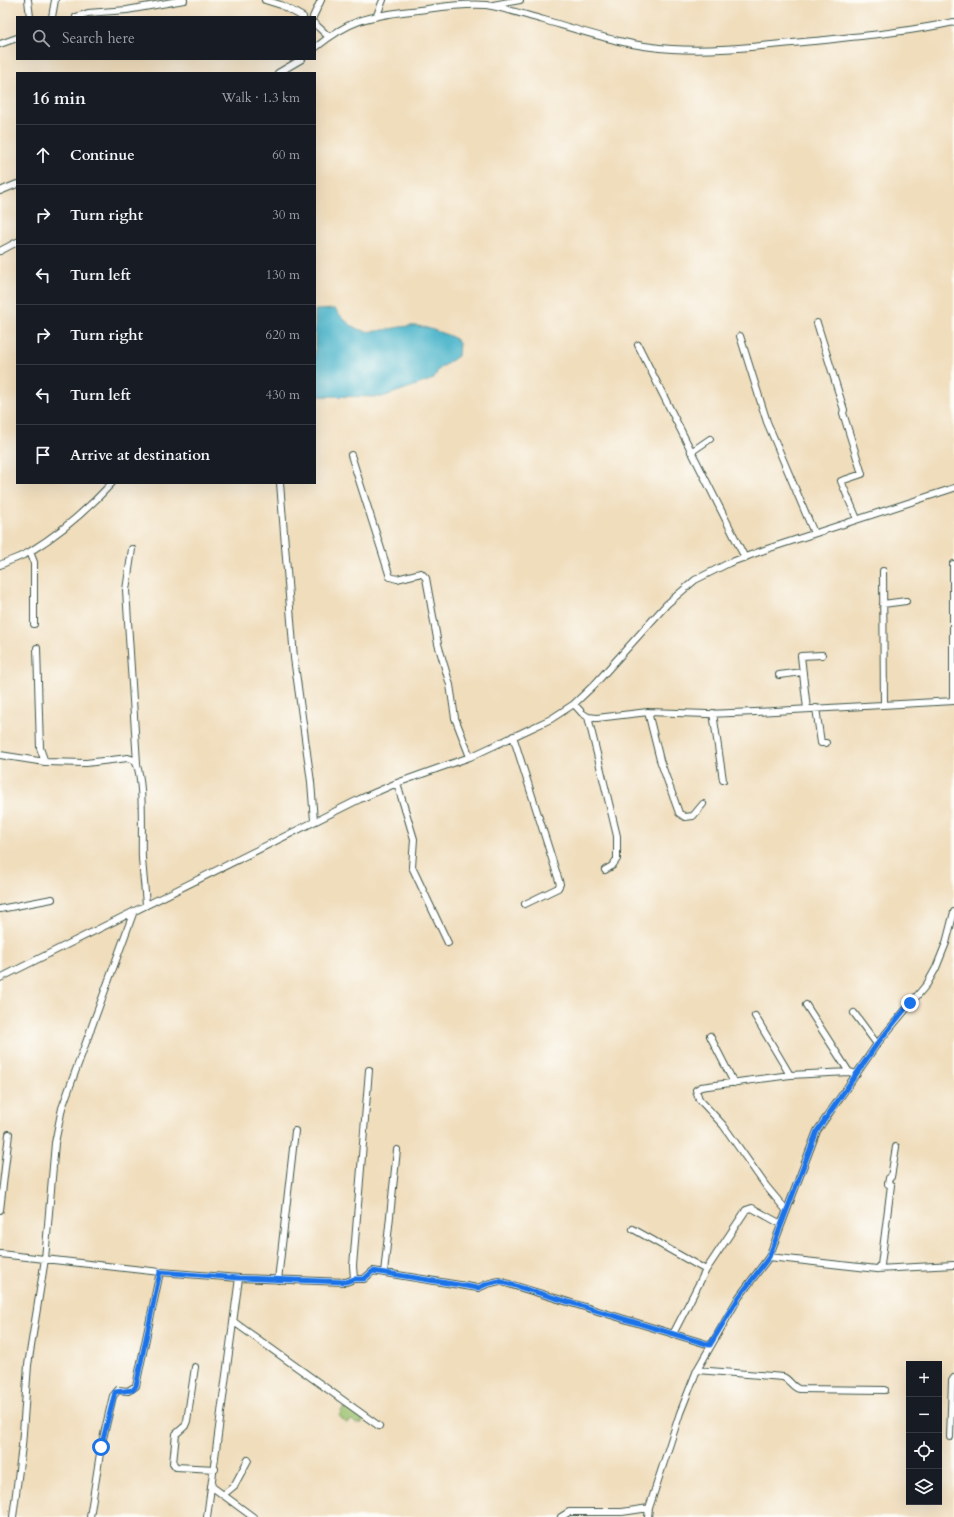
<!DOCTYPE html>
<meta charset="utf-8">
<style>
:root{--surface:#171b24;--page:#20242c;--text:#f1f3f6;--muted:#9ea1a6;--line:#363941}
body{margin:0;font-family:Cardo,serif;background:var(--page);color:var(--text)}
.controls{position:absolute;right:12px;bottom:12px;display:grid;overflow:hidden;border-radius:0px;box-shadow:0 4px 16px #0002}
.controls button{width:36px;height:36px;display:grid;place-items:center;padding:0;border:0;border-bottom:1px solid var(--line);background:var(--surface);color:var(--text);font:20px sans-serif}
.stop{position:absolute;width:12px;height:12px;margin:-9px;border:3px solid #1a73e8;border-radius:50%;background:#fff}
.stop.end{background:#1a73e8;border-color:#fff;box-shadow:0 1px 4px #0008}
.list{margin:0;padding:0;list-style:none}
h2{display:flex;justify-content:space-between;align-items:center;height:52px;margin:0;padding:0 16px;font-size:17px}
h2 small{font-size:13px;font-weight:400;color:var(--muted)}
.list li{display:grid;grid-template-columns:26px 1fr auto;gap:12px;align-items:center;box-sizing:border-box;height:60px;padding:0 16px;border-top:1px solid var(--line)}
.list b{display:block;font-size:15px;white-space:nowrap}
.list em{font-size:13px;font-style:normal;color:var(--muted)}
.icon{flex:none;width:22px;height:22px;fill:none;stroke:currentColor;stroke-width:2;stroke-linecap:round;stroke-linejoin:round}
.map{position:relative;flex:none;width:954px;height:1517px;overflow:hidden}
.search{position:absolute;background:var(--surface);box-shadow:0 4px 16px #0002;left:16px;top:16px;width:300px;height:44px;display:flex;align-items:center;gap:10px;box-sizing:border-box;padding:0 14px;border-radius:0px;color:var(--muted);font-size:15px}
.panel{position:absolute;background:var(--surface);box-shadow:0 4px 16px #0002;left:16px;top:72px;width:300px;height:412px;border-radius:0px}
.map>svg:first-child{display:block}
.green{fill:#9ac16d;stroke:#5c7f50}
.water{fill:#4cb5cb;stroke:#367980}
.lines{fill:none;stroke-linecap:round;stroke-linejoin:round}
.minor-casing{stroke:#3e5548;stroke-width:8}
.minor{stroke:#fff;stroke-width:6}
.route{stroke:#1a73e8;stroke-width:5}
</style>
<div class="map">
<svg width="954" height="1517" viewBox="0 0 954 1517">
<rect width="100%" height="100%" fill="#fdfcf7"/>
<filter id="ink" filterUnits="userSpaceOnUse"><feTurbulence type="fractalNoise" baseFrequency=".025" numOctaves="2"/><feDisplacementMap in="SourceGraphic" scale="8" xChannelSelector="R" yChannelSelector="G"/><feConvolveMatrix kernelMatrix="1 2 1 2 8 2 1 2 1" color-interpolation-filters="sRGB"/></filter>
<filter id="wash" filterUnits="userSpaceOnUse"><feTurbulence type="fractalNoise" baseFrequency=".012" numOctaves="4" result="noise"/><feDisplacementMap in="SourceGraphic" scale="16" xChannelSelector="R" yChannelSelector="G"/><feGaussianBlur stdDeviation="0.9" result="paint"/><feColorMatrix in="noise" values="0 0 0 0 0 0 0 0 0 0 0 0 0 0 0 0 0 1.4 0 .05"/><feComposite in="paint" operator="in"/></filter>
<g filter="url(#wash)">
<rect width="100%" height="100%" fill="#f0ddbc"/>
<path class="green" d="M348,1408L363,1420L362,1423L356,1424L352,1420L346,1423L339,1416L342,1409Z"/>
<path class="water" d="M335,309C362,343 374,329 409,326C422,325 430,329 442,333C450,336 453,336 459,343L458,356L438,370L434,379L382,397L315,396V310Z"/>
</g>
<g filter="url(#ink)">
<g class="lines">
<defs>
<path id="minor" d="M28,0L30,17
M265,0L281,5L303,17
M493,5L520,0
M377,15L383,0
M52,17L55,0
M76,17L88,13L127,10L184,0
M313,17L321,0
M315,24L329,37
M0,44L17,38
M315,48C349,20 368,16 411,11C436,8 462,3 486,5C506,8 525,15 544,20C585,32 629,47 672,49C719,52 767,45 814,41C861,36 908,32 954,22
M278,73L302,59
M0,191L17,184
M0,251L17,242
M817,323L844,410L843,413L862,474L841,481L857,519
M740,336L767,422L814,533
M638,345L745,558
M691,452L710,439
M351,455L390,577L397,579L421,573L426,578L438,644L450,685L455,718L470,757
M280,483L294,658L311,782L314,821
M132,549L126,590L137,763
M30,552L34,562V624
M0,565C10,560 22,557 31,551C60,533 89,508 112,483
M883,571L884,705
M883,604L906,601
M37,648L40,748L45,762
M779,675L803,672
M953,701V564
M574,704L582,713L588,717L597,718L648,712L707,714L755,712L954,701
M816,708L821,743H826
M807,709L801,656L822,655
M648,712L660,760L679,813L685,817L693,816L703,804
M713,713L723,780
M588,717L617,836V859L612,866L605,870
M513,736L560,884L558,888L525,904
M0,755L45,762L86,763L128,758L134,760C145,772 141,840 142,858C143,874 145,890 146,905
M397,783L414,839L412,867L448,943
M0,909L52,899
M0,978L360,799L397,783L470,757L551,719L574,704L595,684L667,604L695,580L729,563L767,549L954,488
M806,1005L849,1072
M854,1013L877,1044
M755,1016L790,1075
M710,1036L734,1083
M0,1210L9,1134
M786,1210L766,1186L723,1125L699,1099L696,1090L701,1087L790,1075L849,1072L857,1074
M633,1229L706,1270
M0,1254L160,1272L239,1278L346,1282L354,1279L353,1266L369,1070
M769,1257L877,1269L954,1265
M878,1269L881,1265L891,1185L888,1184L889,1178L891,1177L896,1147
M384,1273L397,1150
M354,1279H364L373,1271L478,1288L487,1284L499,1281L710,1345
M278,1280L295,1131
M234,1322L379,1426
M673,1334L706,1270L746,1210L752,1208L781,1224
M195,1367L187,1421L185,1426L176,1434L173,1463L176,1467L215,1469
M697,1370L783,1377C790,1380 792,1387 799,1389L885,1390
M950,1437L952,1381L954,1378
M211,1486L253,1517
M223,1495L234,1486L248,1460
M13,1517L22,1446L28,1365L45,1259L55,1143L62,1108L134,911
M90,1517L101,1447L113,1396L118,1390L128,1391L136,1386L160,1272
M207,1517L239,1278
M561,1517L569,1512H622L649,1508L680,1413L697,1370L739,1297L769,1257L817,1131L877,1044L927,984L936,968L946,943L954,912
M648,1517L649,1508"/>
</defs>
<use href="#minor" class="minor-casing"/>
<use href="#minor" class="minor"/>
</g>
</g>
<g class="lines" filter="url(#ink)">
<path class="route" d="M101,1447L115,1392L133,1390L136,1386L160,1272L239,1278L346,1282L354,1279H364L373,1271L478,1288L487,1284L499,1281L710,1345L739,1297L769,1257L817,1131L877,1044L910,1003"/>
</g>
</svg>
<div class="controls">
<button>+</button>
<button>−</button>
<button><svg class="icon" aria-label="locate" viewBox="0 0 24 24"><circle cx="12" cy="12" r="6"/><path d="M12 2v4M12 18v4M2 12h4M18 12h4"/></svg></button>
<button><svg class="icon" aria-label="layers" viewBox="0 0 24 24"><path d="M12 4l9 5-9 5-9-5zM3 14l9 5 9-5"/></svg></button>
</div>
<div class="stop" style="left:101px;top:1447px"></div>
<div class="stop end" style="left:910px;top:1003px"></div>
<div class="search"><svg class="icon" aria-label="search" viewBox="0 0 24 24"><circle cx="10" cy="10" r="6"/><path d="M15 15l6 6"/></svg>Search here</div>
<section class="panel">
<h2>16 min<small>Walk · 1.3 km</small></h2>
<ul class="list">
<li><svg class="icon" aria-label="ahead" viewBox="0 0 24 24"><path d="M12 20V5M6 11l6-6 6 6"/></svg><div><b>Continue</b></div><em>60 m</em></li>
<li><svg class="icon" aria-label="right" viewBox="0 0 24 24"><path d="M7 20v-9h11M14 6l5 5-5 5"/></svg><div><b>Turn right</b></div><em>30 m</em></li>
<li><svg class="icon" aria-label="left" viewBox="0 0 24 24"><path d="M17 20v-9H6M10 6l-5 5 5 5"/></svg><div><b>Turn left</b></div><em>130 m</em></li>
<li><svg class="icon" aria-label="right" viewBox="0 0 24 24"><path d="M7 20v-9h11M14 6l5 5-5 5"/></svg><div><b>Turn right</b></div><em>620 m</em></li>
<li><svg class="icon" aria-label="left" viewBox="0 0 24 24"><path d="M17 20v-9H6M10 6l-5 5 5 5"/></svg><div><b>Turn left</b></div><em>430 m</em></li>
<li><svg class="icon" aria-label="arrive" viewBox="0 0 24 24"><path d="M6 21V4h12l-3 4 3 4H6"/></svg><div><b>Arrive at destination</b></div></li>
</ul>
</section>
</div>
